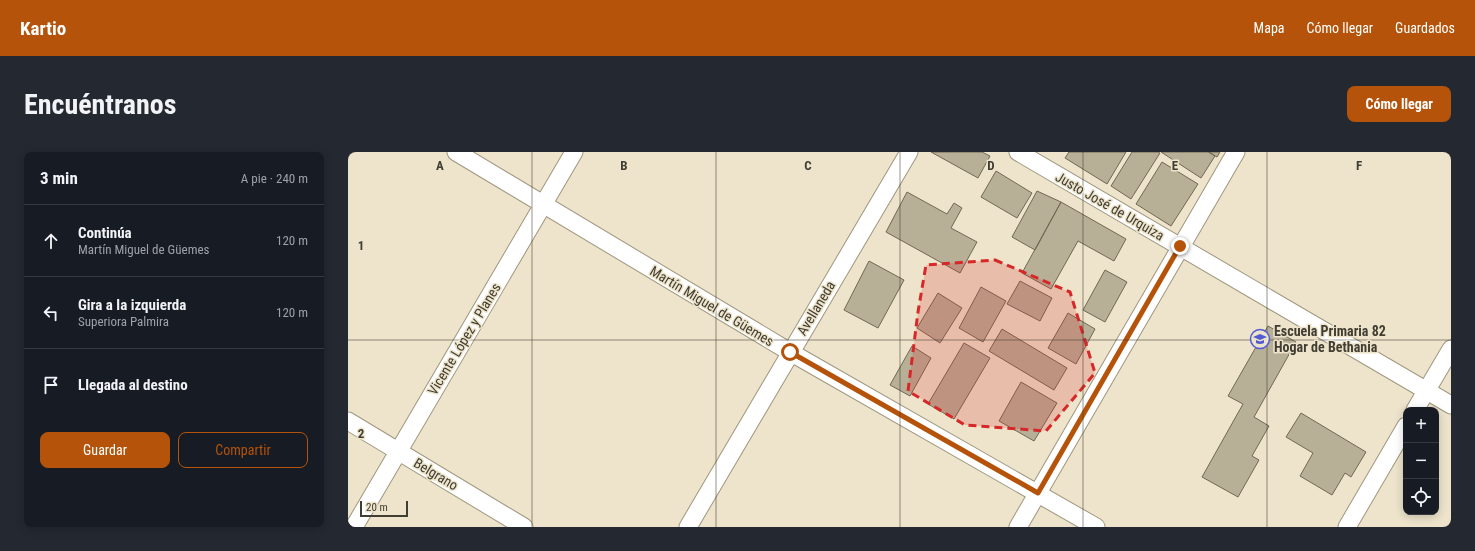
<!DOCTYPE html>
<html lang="es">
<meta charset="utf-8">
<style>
:root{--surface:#171b24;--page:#242831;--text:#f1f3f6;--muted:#9ea1a6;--line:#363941;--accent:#b45309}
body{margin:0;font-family:"Roboto Condensed",sans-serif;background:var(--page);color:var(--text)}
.controls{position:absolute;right:12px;bottom:12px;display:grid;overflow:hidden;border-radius:8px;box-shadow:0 2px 10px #0003}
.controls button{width:36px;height:36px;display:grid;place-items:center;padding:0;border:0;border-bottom:1px solid var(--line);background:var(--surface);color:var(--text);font:20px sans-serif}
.scale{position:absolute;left:12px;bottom:10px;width:48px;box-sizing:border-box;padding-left:4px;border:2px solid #403d32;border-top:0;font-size:11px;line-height:14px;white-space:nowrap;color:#403d32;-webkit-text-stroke:3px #ede4cb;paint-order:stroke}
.stop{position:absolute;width:12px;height:12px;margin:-9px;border:3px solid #b45309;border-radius:50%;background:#fff}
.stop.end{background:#b45309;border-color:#fff;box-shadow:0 1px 4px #0008}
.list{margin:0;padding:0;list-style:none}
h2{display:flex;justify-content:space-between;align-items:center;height:52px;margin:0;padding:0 16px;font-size:17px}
h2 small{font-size:13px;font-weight:400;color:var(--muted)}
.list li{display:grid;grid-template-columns:26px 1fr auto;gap:12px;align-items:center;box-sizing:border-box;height:72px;padding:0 16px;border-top:1px solid var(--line)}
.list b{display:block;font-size:15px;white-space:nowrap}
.list p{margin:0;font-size:13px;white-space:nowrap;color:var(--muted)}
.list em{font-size:13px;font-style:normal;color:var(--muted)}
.actions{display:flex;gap:8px;padding:12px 16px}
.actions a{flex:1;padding:9px 0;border:1px solid var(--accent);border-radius:8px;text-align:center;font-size:14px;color:var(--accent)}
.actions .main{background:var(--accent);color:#fff}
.icon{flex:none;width:22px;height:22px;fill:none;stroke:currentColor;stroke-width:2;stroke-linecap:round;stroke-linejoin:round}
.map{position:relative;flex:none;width:1103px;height:375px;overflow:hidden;border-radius:8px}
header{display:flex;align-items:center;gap:24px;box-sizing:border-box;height:56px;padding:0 20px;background:var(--accent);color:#fff}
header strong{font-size:19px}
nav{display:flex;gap:22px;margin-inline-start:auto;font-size:14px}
.intro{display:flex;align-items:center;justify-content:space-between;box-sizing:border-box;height:96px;padding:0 24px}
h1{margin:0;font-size:28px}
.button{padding:10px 18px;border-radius:8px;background:var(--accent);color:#fff;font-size:14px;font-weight:700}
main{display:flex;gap:24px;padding:0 24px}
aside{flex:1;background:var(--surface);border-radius:8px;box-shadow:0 2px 10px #0003}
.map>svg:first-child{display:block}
.building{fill:#b8af97;stroke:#706852}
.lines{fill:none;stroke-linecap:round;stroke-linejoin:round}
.minor-casing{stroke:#9f967f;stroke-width:19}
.minor{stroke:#fff;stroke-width:17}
.route{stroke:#b45309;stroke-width:5}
.marked{fill:#d62828;fill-opacity:0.2;stroke:#d62828;stroke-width:3;stroke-dasharray:8 5;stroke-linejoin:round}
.grid{fill:none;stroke:#403d32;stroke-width:1;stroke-opacity:0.55}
.labels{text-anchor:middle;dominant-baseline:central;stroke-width:3;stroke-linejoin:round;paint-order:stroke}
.street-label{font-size:14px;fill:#403d32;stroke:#ede4cb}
.poi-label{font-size:14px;font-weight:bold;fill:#403d32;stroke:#ede4cb;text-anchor:start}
.grid-label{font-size:13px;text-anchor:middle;font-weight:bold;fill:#403d32;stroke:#ede4cb;stroke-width:3;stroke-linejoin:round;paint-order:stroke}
</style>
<header>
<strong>Kartio</strong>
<nav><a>Mapa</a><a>Cómo llegar</a><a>Guardados</a></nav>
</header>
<div class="intro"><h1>Encuéntranos</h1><a class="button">Cómo llegar</a></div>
<main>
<aside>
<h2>3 min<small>A pie · 240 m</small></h2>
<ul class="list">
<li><svg class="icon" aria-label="ahead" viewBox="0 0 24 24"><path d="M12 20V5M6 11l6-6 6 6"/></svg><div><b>Continúa</b><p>Martín Miguel de Güemes</p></div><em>120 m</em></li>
<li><svg class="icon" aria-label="left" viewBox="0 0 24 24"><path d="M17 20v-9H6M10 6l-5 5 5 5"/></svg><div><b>Gira a la izquierda</b><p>Superiora Palmira</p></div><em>120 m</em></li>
<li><svg class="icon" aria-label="arrive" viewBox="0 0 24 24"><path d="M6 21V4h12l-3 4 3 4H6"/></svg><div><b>Llegada al destino</b></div></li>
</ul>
<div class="actions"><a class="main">Guardar</a><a>Compartir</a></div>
</aside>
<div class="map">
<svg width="1103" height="375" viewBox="0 0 1103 375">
<rect width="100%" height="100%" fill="#ede4cb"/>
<path class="building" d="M583,0H634L642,4L630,26Z
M721,0H778L759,32L717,6Z
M784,0H810L812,1L783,47L763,34Z
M813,0H860L867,4L853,26Z
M861,0H872L869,5Z
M814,10L850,32L823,74L788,52Z
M648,19L684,41L669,66L633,45Z
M689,39L713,50L687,98L664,85Z
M559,40L599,62L606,51L614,56L603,76L629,90L612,121L538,80Z
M713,50L778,87L766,109L730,89L703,137L674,121Z
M521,109L556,128L530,176L496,158Z
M757,118L779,130L757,170L735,158Z
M672,129L704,146L692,169L659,152Z
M633,135L658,149L635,190L611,176Z
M590,141L614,156L592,191L569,176Z
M720,161L747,177L728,212L700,196Z
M920,174L948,190L906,265L921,274L904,304L911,308L890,345L854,325L895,252L880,244Z
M654,177L719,216L706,238L641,199Z
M616,191L642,206L606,267L580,252Z
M564,194L583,206L562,244L542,233Z
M673,230L709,251L686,289L651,269Z
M953,261L1018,300L1003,325L997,321L984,343L952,324L965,301L938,285Z"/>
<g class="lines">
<defs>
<path id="minor" d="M108,0L442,200L748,375
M670,0L1103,253
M1067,258L1103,197
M0,269L176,375
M6,375L226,0
M340,375L561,0
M670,375L888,0
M999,375L1058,274"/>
</defs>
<use href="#minor" class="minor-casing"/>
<use href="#minor" class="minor"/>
</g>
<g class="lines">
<path class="route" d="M442,200L690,341L832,94"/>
</g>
<path class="marked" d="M647,108L722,140L747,221L698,279L617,273L560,239L570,160L578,113Z"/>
<path class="grid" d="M184,0V375M368,0V375M552,0V375M735,0V375M919,0V375M0,188H1103"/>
<defs>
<symbol id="school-ring" viewBox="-11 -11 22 22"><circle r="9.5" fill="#ede4cb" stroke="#525cd2" stroke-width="1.5"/><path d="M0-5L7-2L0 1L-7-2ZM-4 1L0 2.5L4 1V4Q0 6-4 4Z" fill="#525cd2"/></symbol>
</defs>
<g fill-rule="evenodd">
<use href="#school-ring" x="901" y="176" width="22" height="22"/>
</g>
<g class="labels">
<g class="street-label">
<text transform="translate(762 54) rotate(30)">Justo José de Urquiza</text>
<text transform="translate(364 154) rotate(31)">Martín Miguel de Güemes</text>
<text transform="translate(468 156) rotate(-59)">Avellaneda</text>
<text transform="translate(116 187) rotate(-59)">Vicente López y Planes</text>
<text transform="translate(88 322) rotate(31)">Belgrano</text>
</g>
<g class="poi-label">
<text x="926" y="179">Escuela Primaria 82<tspan x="926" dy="16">Hogar de Bethania</tspan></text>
</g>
</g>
<g class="grid-label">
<text x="92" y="18">A</text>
<text x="276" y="18">B</text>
<text x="460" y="18">C</text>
<text x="643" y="18">D</text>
<text x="827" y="18">E</text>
<text x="1011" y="18">F</text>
<text x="13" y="98">1</text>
<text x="13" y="286">2</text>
</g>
</svg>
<div class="controls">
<button>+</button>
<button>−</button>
<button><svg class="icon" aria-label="locate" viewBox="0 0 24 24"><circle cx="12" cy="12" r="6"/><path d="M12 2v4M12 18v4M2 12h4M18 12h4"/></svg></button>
</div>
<div class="scale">20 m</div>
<div class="stop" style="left:442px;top:200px"></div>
<div class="stop end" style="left:832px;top:94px"></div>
</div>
</main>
